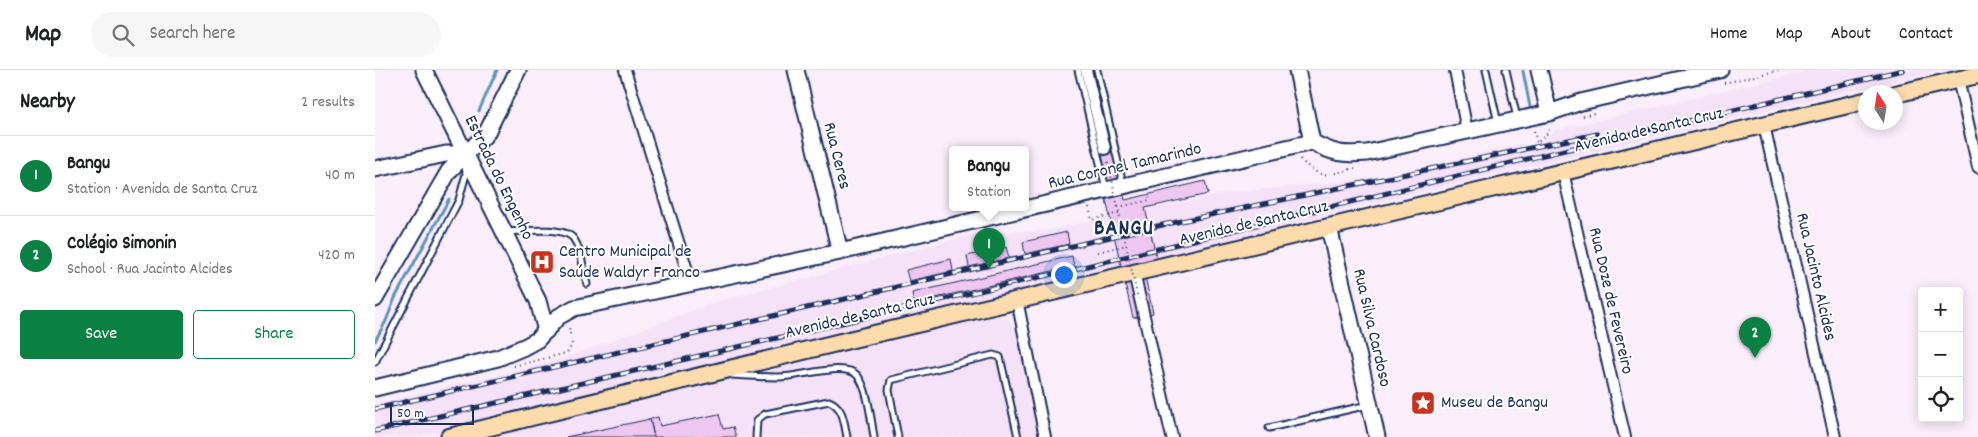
<!DOCTYPE html>
<meta charset="utf-8">
<style>
:root{--surface:#fff;--page:#f6f6f6;--text:#202124;--muted:#757577;--line:#e0e0e0;--accent:#0b8043}
body{margin:0;font-family:Dekko,sans-serif;background:var(--page);color:var(--text)}
.controls{position:absolute;right:15px;bottom:15px;display:grid;overflow:hidden;border-radius:5px;box-shadow:0 2px 12px #0003}
.controls button{width:45px;height:45px;display:grid;place-items:center;padding:0;border:0;border-bottom:1px solid var(--line);background:var(--surface);color:var(--text);font:25px sans-serif}
.compass{position:absolute;left:1483px;top:15px;width:45px;height:45px;border-radius:50%;background:var(--surface);box-shadow:0 2px 12px #0003;rotate:348deg}
.scale{position:absolute;left:15px;bottom:12px;width:84px;box-sizing:border-box;padding-left:5px;border:2px solid #1b2f5e;border-top:0;font-size:14px;line-height:18px;white-space:nowrap;color:#1b2f5e;-webkit-text-stroke:4px #fff;paint-order:stroke}
.you{position:absolute;left:688px;top:204px;width:18px;height:18px;margin:-12px;border:4px solid #fff;border-radius:50%;background:#1a73e8;box-shadow:0 0 0 8px #1a73e833}
.badge{display:grid;place-items:center;width:32px;height:32px;border-radius:50%;background:var(--accent);color:#fff;font-size:16px;font-weight:700}
.pin{position:absolute;translate:-50% -41px;filter:drop-shadow(0 1px 2px #0008)}
.pin::after{content:'';position:absolute;top:26px;width:18px;height:15px;background:inherit;clip-path:polygon(0 0,100% 0,50% 100%)}
.popup{position:absolute;left:574px;top:76px;width:80px;height:65px;box-sizing:border-box;display:grid;place-content:center;border-radius:5px;background:var(--surface);filter:drop-shadow(0 1px 4px #0005);font-size:16px;white-space:nowrap;color:var(--muted)}
.popup b{font-size:19px;color:var(--text)}
.popup::after{content:'';position:absolute;left:50%;top:100%;margin-left:-10px;border:10px solid transparent;border-top-color:var(--surface)}
.list{margin:0;padding:0;list-style:none}
h2{display:flex;justify-content:space-between;align-items:center;height:65px;margin:0;padding:0 20px;font-size:21px}
h2 small{font-size:16px;font-weight:400;color:var(--muted)}
.list li{display:grid;grid-template-columns:32px 1fr auto;gap:15px;align-items:center;box-sizing:border-box;height:80px;padding:0 20px;border-top:1px solid var(--line)}
.list b{display:block;font-size:19px;white-space:nowrap}
.list p{margin:0;font-size:16px;white-space:nowrap;color:var(--muted)}
.list em{font-size:16px;font-style:normal;color:var(--muted)}
.actions{display:flex;gap:10px;padding:15px 20px}
.actions a{flex:1;padding:11px 0;border:1px solid var(--accent);border-radius:5px;text-align:center;font-size:18px;color:var(--accent)}
.actions .main{background:var(--accent);color:#fff}
.icon{flex:none;width:28px;height:28px;fill:none;stroke:currentColor;stroke-width:2;stroke-linecap:round;stroke-linejoin:round}
.map{position:relative;flex:none;width:1603px;height:367px;overflow:hidden}
header{display:flex;align-items:center;gap:30px;box-sizing:border-box;height:70px;padding:0 25px;background:var(--surface);border-bottom:1px solid var(--line)}
header strong{font-size:24px}
nav{display:flex;gap:28px;margin-inline-start:auto;font-size:18px}
.search{width:350px;height:45px;background:var(--page);display:flex;align-items:center;gap:12px;box-sizing:border-box;padding:0 18px;border-radius:28px;color:var(--muted);font-size:19px}
main{display:flex}
aside{flex:1;background:var(--surface)}
.map>svg:first-child{display:block}
.built{fill:#f6e2f8}
.lines{fill:none;stroke-linecap:round;stroke-linejoin:round}
.stream{stroke:#6094b5;stroke-width:3}
.building{fill:#eec7f1;stroke:#1b2f5e}
.lane-casing{stroke:#1b2f5e;stroke-width:9}
.street-casing{stroke:#1b2f5e;stroke-width:14}
.secondary-casing{stroke:#1b2f5e;stroke-width:19}
.primary-casing{stroke:#1b2f5e;stroke-width:20}
.path{stroke:#1b2f5e;stroke-width:2;stroke-dasharray:1 4;stroke-linecap:butt}
.lane{stroke:#fff;stroke-width:5}
.street{stroke:#fff;stroke-width:10}
.secondary{stroke:#fff;stroke-width:15}
.primary{stroke:#fcdcac;stroke-width:16}
.rail-casing{stroke:#1b2f5e;stroke-width:5}
.rail{stroke:#fff;stroke-width:3;stroke-dasharray:9;stroke-linecap:butt}
.path-bridge{stroke:#1b2f5e;stroke-width:2;stroke-dasharray:1 4;stroke-linecap:butt}
.labels{text-anchor:middle;dominant-baseline:central;stroke-width:4;stroke-linejoin:round;paint-order:stroke}
.street-label{font-size:18px;fill:#1b2f5e;stroke:#fff}
.poi-label{font-size:18px;fill:#1b2f5e;stroke:#fff;text-anchor:start}
.district-label{font-size:22px;font-weight:bold;letter-spacing:1px;fill:#1b2f5e;stroke:#fff}
</style>
<header>
<strong>Map</strong>
<div class="search"><svg class="icon" aria-label="search" viewBox="0 0 24 24"><circle cx="10" cy="10" r="6"/><path d="M15 15l6 6"/></svg>Search here</div>
<nav><a>Home</a><a>Map</a><a>About</a><a>Contact</a></nav>
</header>
<main>
<aside>
<h2>Nearby<small>2 results</small></h2>
<ul class="list">
<li><span class="badge">1</span><div><b>Bangu</b><p>Station · Avenida de Santa Cruz</p></div><em>40 m</em></li>
<li><span class="badge">2</span><div><b>Colégio Simonin</b><p>School · Rua Jacinto Alcides</p></div><em>420 m</em></li>
</ul>
<div class="actions"><a class="main">Save</a><a>Share</a></div>
</aside>
<div class="map">
<svg width="1603" height="367" viewBox="0 0 1603 367">
<rect width="100%" height="100%" fill="#faeefb"/>
<filter id="ink" filterUnits="userSpaceOnUse"><feTurbulence type="fractalNoise" baseFrequency=".02" numOctaves="2"/><feDisplacementMap in="SourceGraphic" scale="10" xChannelSelector="R" yChannelSelector="G"/><feConvolveMatrix kernelMatrix="1 2 1 2 8 2 1 2 1" color-interpolation-filters="sRGB"/></filter>
<g filter="url(#ink)">
<path class="built" d="M1438,0H1564L982,137L827,179L42,367H0V334L184,290L340,232L603,163L669,161L852,123L1005,108L1137,76L1164,74L1181,60Z
M624,245L633,249L640,258L664,367H115Z"/>
<g class="lines">
<path class="stream" d="M1148,1L1155,37
M104,41L122,0
M0,271L11,251L20,228L74,129"/>
</g>
<path class="building" d="M738,78L750,130L830,111L833,124L770,138L782,190L767,193L778,243L758,248L720,82Z
M692,162L694,174L650,184L648,172Z
M631,177L634,188L594,197L592,186Z
M697,186L699,196L539,233L537,223Z
M576,189L578,201L534,211L531,200Z
M344,344L348,359L358,357L361,367H279L275,349L283,347L285,356Z
M275,349L279,367H191Z"/>
<g class="lines">
<defs>
<path id="lane" d="M703,0L731,119
M722,0L748,114
M1111,0L1123,53
M1131,0L1142,48
M132,162C148,161 188,156 198,168C207,180 208,200 212,214
M0,292L84,130L91,104L90,94
M357,305C373,306 388,307 403,307C422,308 469,291 482,305C493,317 496,350 499,367
M894,358L993,335
M381,367L382,350L390,344L454,331C469,337 469,353 472,367
M523,367L514,320L516,310L618,285L625,287L643,367"/>
<path id="street" d="M250,0L316,213
M711,0L730,79
M1080,0L1092,61
M1583,9L1603,97
M1389,55L1460,367
M1188,102L1250,367
M759,203L797,367
M642,230L670,367"/>
<path id="secondary" d="M49,0L163,231L171,261
M421,0L465,182
M922,0L937,72
M1164,0L1174,43
M0,99L71,84H90
M954,157L1002,367
M0,229L74,101L111,64L143,0
M0,318L123,288L149,277L162,270L183,247L199,238L465,182L937,72C959,84 968,85 992,83L1174,43L1206,32L1345,0"/>
<path id="primary" d="M1520,24L1603,5
M74,367L478,269L1490,31"/>
</defs>
<use href="#lane" class="lane-casing"/>
<use href="#street" class="street-casing"/>
<use href="#secondary" class="secondary-casing"/>
<use href="#primary" class="primary-casing"/>
<path class="path" d="M1349,13L1405,0
M1208,46L1220,43
M1159,61L1162,73L1174,62L1173,56
M925,89C948,112 952,104 981,98
M714,137L717,150L744,143
M743,137L775,130L774,124
M718,161L746,154
M723,182L751,175
M139,296L192,283L197,275L194,257"/>
<use href="#lane" class="lane"/>
<use href="#street" class="street"/>
<use href="#secondary" class="secondary"/>
<use href="#primary" class="primary"/>
<defs>
<path id="rail" d="M0,339L778,157L1222,64
M0,361L700,199L1177,83L1528,0"/>
</defs>
<use href="#rail" class="rail-casing"/>
<use href="#rail" class="rail"/>
<path class="path-bridge" d="M733,92L763,229"/>
</g>
</g>
<defs>
<symbol id="hospital-square" viewBox="-11 -11 22 22"><rect x="-9" y="-9" width="18" height="18" rx="4" fill="#c8321e" stroke="#fff"/><path d="M-5-5h3v3.5h4V-5h3V5h-3V1.5h-4V5h-3Z" fill="#fff"/></symbol>
<symbol id="sight-square" viewBox="-11 -11 22 22"><rect x="-9" y="-9" width="18" height="18" rx="4" fill="#c8321e" stroke="#fff"/><path d="M0-6L1.8-2.2L6-1.7L2.9 1.2L3.7 5.4L0 3.3L-3.7 5.4L-2.9 1.2L-6-1.7L-1.8-2.2Z" fill="#fff"/></symbol>
</defs>
<g fill-rule="evenodd">
<use href="#hospital-square" x="153" y="178" width="28" height="28"/>
<use href="#sight-square" x="1034" y="319" width="28" height="28"/>
</g>
<g class="labels">
<g class="street-label">
<text transform="translate(1274 61) rotate(-13)">Avenida de Santa Cruz</text>
<text transform="translate(461 86) rotate(76)">Rua Ceres</text>
<text transform="translate(750 97) rotate(-13)">Rua Coronel Tamarindo</text>
<text transform="translate(123 108) rotate(64)">Estrada do Engenho</text>
<text transform="translate(879 154) rotate(-13)">Avenida de Santa Cruz</text>
<text transform="translate(1440 207) rotate(77)">Rua Jacinto Alcides</text>
<text transform="translate(1235 231) rotate(77)">Rua Doze de Fevereiro</text>
<text transform="translate(485 247) rotate(-13)">Avenida de Santa Cruz</text>
<text transform="translate(996 258) rotate(77)">Rua Silva Cardoso</text>
</g>
<g class="poi-label">
<text x="184" y="182">Centro Municipal de<tspan x="184" dy="21">Saúde Waldyr Franco</tspan></text>
<text x="1066" y="333">Museu de Bangu</text>
</g>
<g class="district-label">
<text x="749" y="159">BANGU</text>
</g>
</g>
</svg>
<div class="controls">
<button>+</button>
<button>−</button>
<button><svg class="icon" aria-label="locate" viewBox="0 0 24 24"><circle cx="12" cy="12" r="6"/><path d="M12 2v4M12 18v4M2 12h4M18 12h4"/></svg></button>
</div>
<svg class="compass" viewBox="-18 -18 36 36"><path d="M0-13l5 13h-10z" fill="#e53935"/><path d="M0 13l5-13h-10z" fill="#757577"/></svg>
<div class="scale">50 m</div>
<div class="you"></div>
<div class="pin badge" style="left:614px;top:199px">1</div>
<div class="popup"><b>Bangu</b>Station</div>
<div class="pin badge" style="left:1380px;top:288px">2</div>
</div>
</main>
